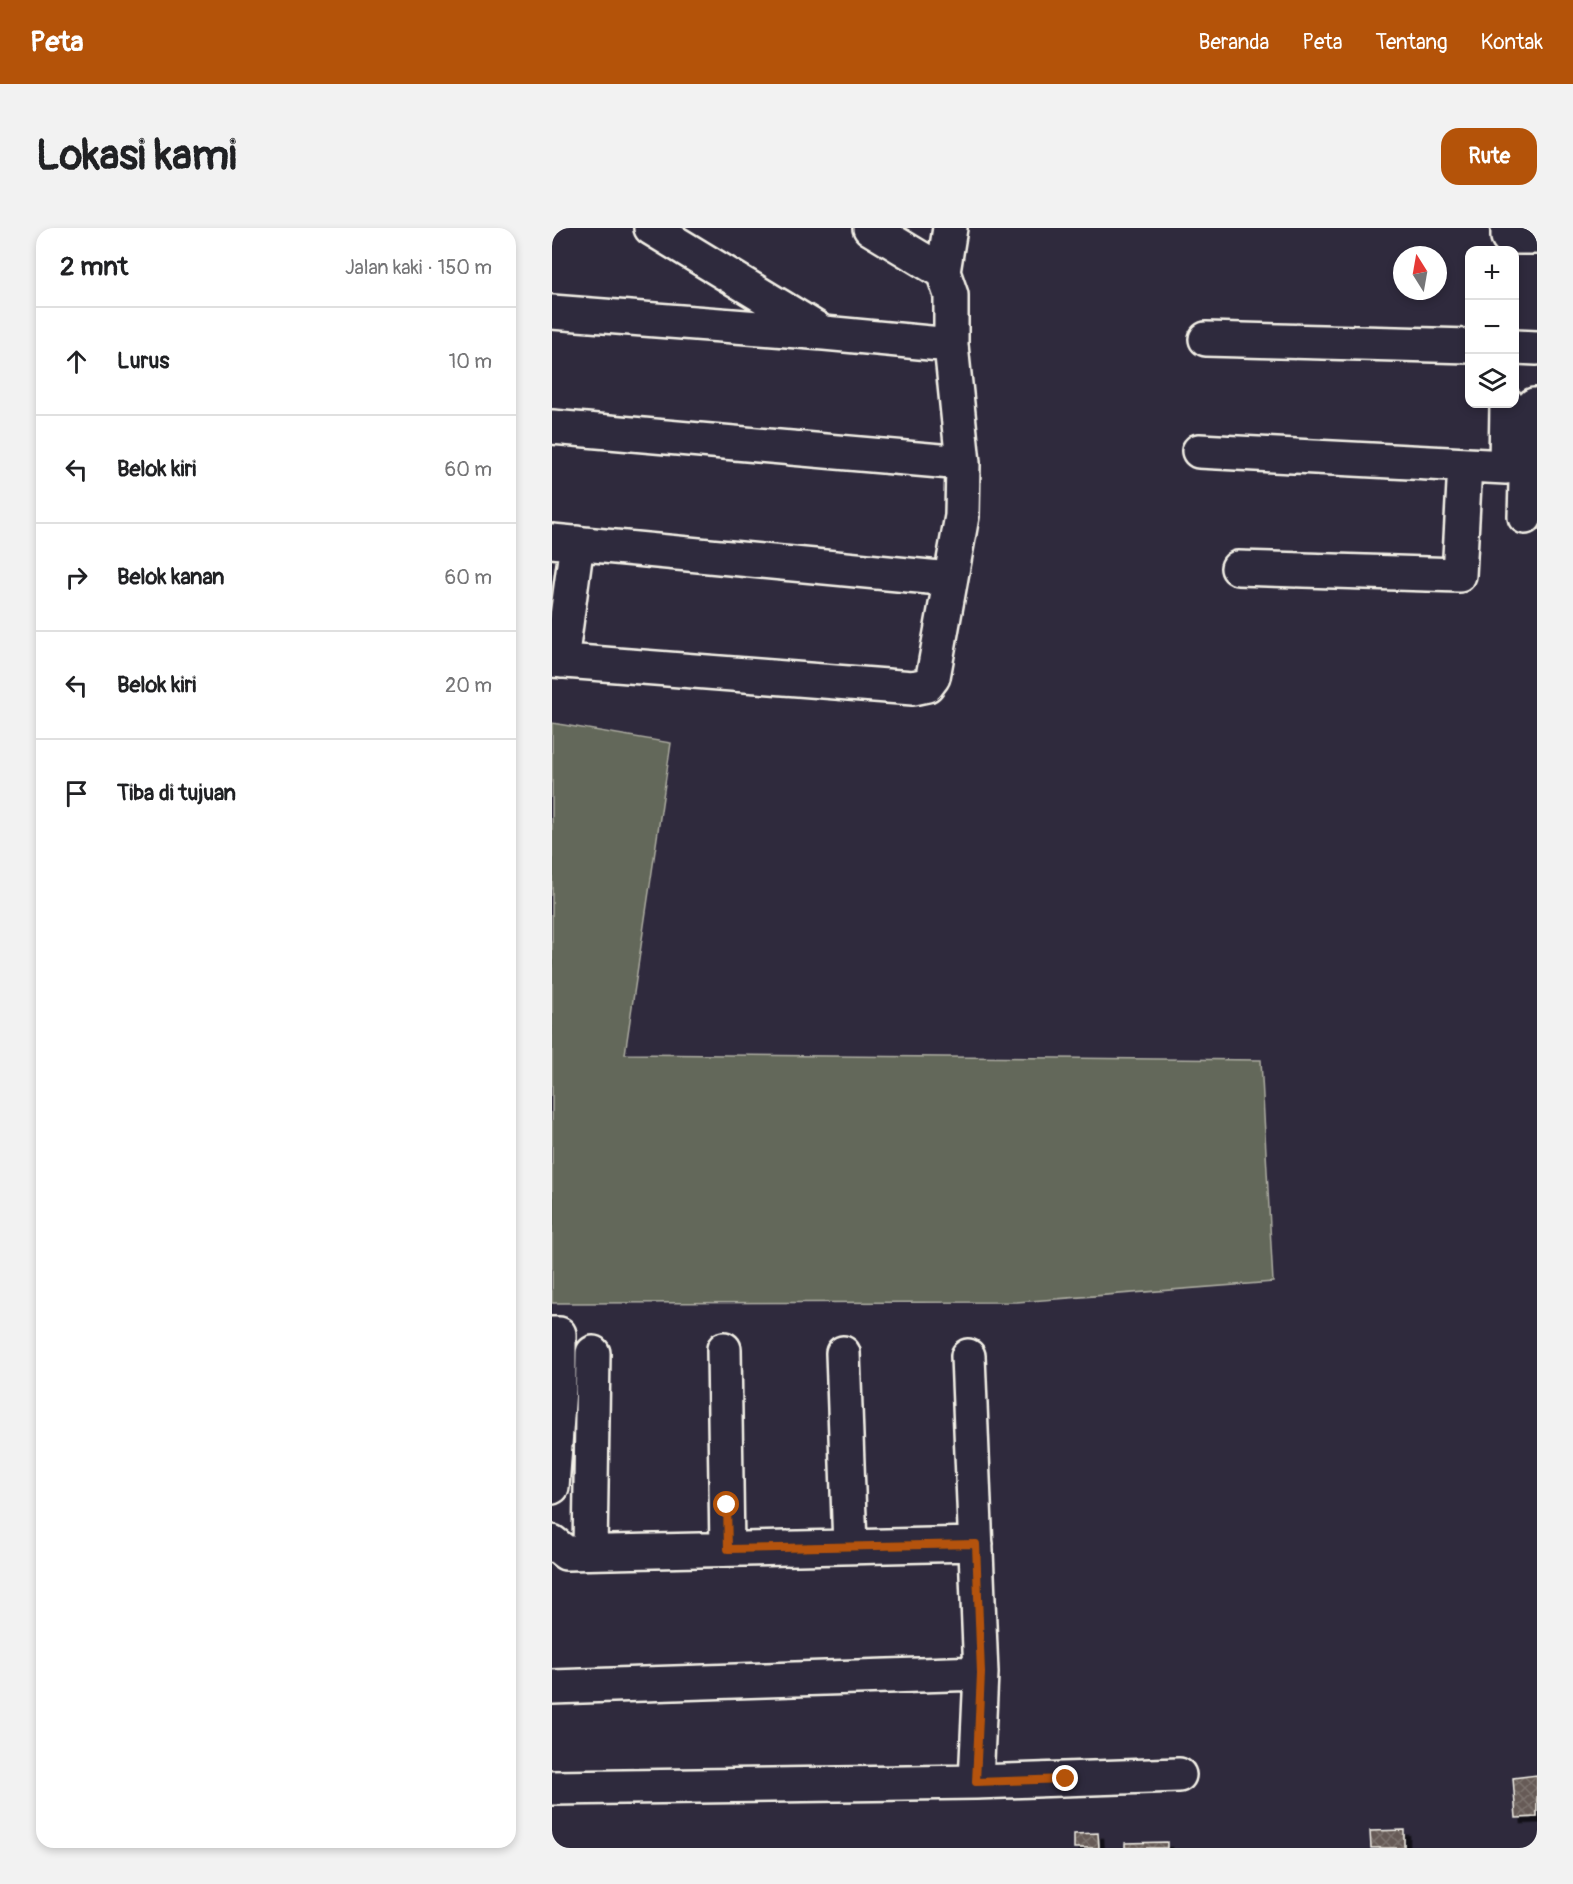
<!DOCTYPE html>
<html lang="id">
<meta charset="utf-8">
<style>
:root{--surface:#fff;--page:#f2f2f2;--text:#202124;--muted:#757577;--line:#e0e0e0;--accent:#b45309}
body{margin:0;font-family:Pangolin,sans-serif;background:var(--page);color:var(--text)}
.controls{position:absolute;right:18px;top:18px;display:grid;overflow:hidden;border-radius:12px;box-shadow:0 3px 9px #0003}
.controls button{width:54px;height:54px;display:grid;place-items:center;padding:0;border:0;border-bottom:2px solid var(--line);background:var(--surface);color:var(--text);font:30px sans-serif}
.compass{position:absolute;left:841px;top:18px;width:54px;height:54px;border-radius:50%;background:var(--surface);box-shadow:0 3px 9px #0003;rotate:349deg}
.stop{position:absolute;width:18px;height:18px;margin:-14px;border:4px solid #b45309;border-radius:50%;background:#fff}
.stop.end{background:#b45309;border-color:#fff;box-shadow:0 2px 6px #0008}
.list{margin:0;padding:0;list-style:none}
h2{display:flex;justify-content:space-between;align-items:center;height:78px;margin:0;padding:0 24px;font-size:26px}
h2 small{font-size:20px;font-weight:400;color:var(--muted)}
.list li{display:grid;grid-template-columns:39px 1fr auto;gap:18px;align-items:center;box-sizing:border-box;height:108px;padding:0 24px;border-top:2px solid var(--line)}
.list b{display:block;font-size:22px;white-space:nowrap}
.list em{font-size:20px;font-style:normal;color:var(--muted)}
.icon{flex:none;width:33px;height:33px;fill:none;stroke:currentColor;stroke-width:2;stroke-linecap:round;stroke-linejoin:round}
.map{position:relative;flex:none;width:985px;height:1620px;overflow:hidden;border-radius:18px}
header{display:flex;align-items:center;gap:36px;box-sizing:border-box;height:84px;padding:0 30px;background:var(--accent);color:#fff}
header strong{font-size:28px}
nav{display:flex;gap:33px;margin-inline-start:auto;font-size:21px}
.intro{display:flex;align-items:center;justify-content:space-between;box-sizing:border-box;height:144px;padding:0 36px}
h1{margin:0;font-size:42px}
.button{padding:15px 27px;border-radius:18px;background:var(--accent);color:#fff;font-size:21px;font-weight:700}
main{display:flex;gap:36px;padding:0 36px}
aside{flex:1;background:var(--surface);border-radius:18px;box-shadow:0 3px 9px #0003}
.map>svg:first-child{display:block}
.green{fill:#64685a;stroke:#acaca1;stroke-width:1.5}
.building{fill:url(#building-cross-hatch);stroke:#f4f1e8;stroke-width:1.5;filter:url(#shadow)}
.lines{fill:none;stroke-linecap:round;stroke-linejoin:round}
.minor-casing{stroke:#f4f1e8;stroke-width:38}
.minor{stroke:#2f2a3d;stroke-width:33}
.route{stroke:#b45309;stroke-width:8}
</style>
<header>
<strong>Peta</strong>
<nav><a>Beranda</a><a>Peta</a><a>Tentang</a><a>Kontak</a></nav>
</header>
<div class="intro"><h1>Lokasi kami</h1><a class="button">Rute</a></div>
<main>
<aside>
<h2>2 mnt<small>Jalan kaki · 150 m</small></h2>
<ul class="list">
<li><svg class="icon" aria-label="ahead" viewBox="0 0 24 24"><path d="M12 20V5M6 11l6-6 6 6"/></svg><div><b>Lurus</b></div><em>10 m</em></li>
<li><svg class="icon" aria-label="left" viewBox="0 0 24 24"><path d="M17 20v-9H6M10 6l-5 5 5 5"/></svg><div><b>Belok kiri</b></div><em>60 m</em></li>
<li><svg class="icon" aria-label="right" viewBox="0 0 24 24"><path d="M7 20v-9h11M14 6l5 5-5 5"/></svg><div><b>Belok kanan</b></div><em>60 m</em></li>
<li><svg class="icon" aria-label="left" viewBox="0 0 24 24"><path d="M17 20v-9H6M10 6l-5 5 5 5"/></svg><div><b>Belok kiri</b></div><em>20 m</em></li>
<li><svg class="icon" aria-label="arrive" viewBox="0 0 24 24"><path d="M6 21V4h12l-3 4 3 4H6"/></svg><div><b>Tiba di tujuan</b></div></li>
</ul>
</aside>
<div class="map">
<svg width="985" height="1620" viewBox="0 0 985 1620">
<defs>
<pattern id="building-cross-hatch" width="8" height="8" patternUnits="userSpaceOnUse" patternTransform="scale(1.5)"><rect width="8" height="8" fill="#665a56"/><path d="M0 0l8 8M0 8l8-8" fill="none" stroke="#7c726e"/></pattern>
<filter id="shadow"><feDropShadow dx="5.5" dy="5.5" stdDeviation="0" flood-color="#0009"/></filter>
</defs>
<rect width="100%" height="100%" fill="#2f2a3d"/>
<filter id="ink" filterUnits="userSpaceOnUse"><feTurbulence type="fractalNoise" baseFrequency=".0167" numOctaves="2"/><feDisplacementMap in="SourceGraphic" scale="12" xChannelSelector="R" yChannelSelector="G"/><feConvolveMatrix kernelMatrix="1 2 1 2 8 2 1 2 1" color-interpolation-filters="sRGB"/></filter>
<g filter="url(#ink)">
<path class="green" d="M0,495L119,515L73,826L709,832L721,1054L465,1074L0,1075Z"/>
<path class="building" d="M985,1547V1589L964,1590L961,1550Z
M852,1602V1620H819L818,1603Z
M546,1605L547,1620H522V1606Z
M615,1614V1620H573V1615Z"/>
<g class="lines">
<defs>
<path id="minor" d="M99,0L265,101
M318,0L391,44
M956,0V9H985
M0,84L272,105L399,117
M654,111L918,118
M963,119L985,120
M0,199L411,235
M647,223L954,239L955,176
M973,289L976,184L982,177H985
M0,313L398,351
M686,340L907,347L913,237
M0,432L361,460L375,457L381,449L410,288L411,235L399,117V67L391,44L398,0
M9,433L25,315
M0,1106H7V1161L0,1259
M172,1121L175,1321
M291,1125L298,1318
M416,1128L429,1445L424,1554
M0,1314L14,1325L424,1316
M38,1324L41,1125
M0,1459L429,1445
M0,1560L424,1554L627,1547"/>
</defs>
<use href="#minor" class="minor-casing"/>
<use href="#minor" class="minor"/>
</g>
</g>
<g class="lines" filter="url(#ink)">
<path class="route" d="M175,1277L176,1321L424,1316L429,1445L424,1554L514,1551"/>
</g>
</svg>
<div class="controls">
<button>+</button>
<button>−</button>
<button><svg class="icon" aria-label="layers" viewBox="0 0 24 24"><path d="M12 4l9 5-9 5-9-5zM3 14l9 5 9-5"/></svg></button>
</div>
<svg class="compass" viewBox="-18 -18 36 36"><path d="M0-13l5 13h-10z" fill="#e53935"/><path d="M0 13l5-13h-10z" fill="#757577"/></svg>
<div class="stop" style="left:175px;top:1277px"></div>
<div class="stop end" style="left:514px;top:1551px"></div>
</div>
</main>
